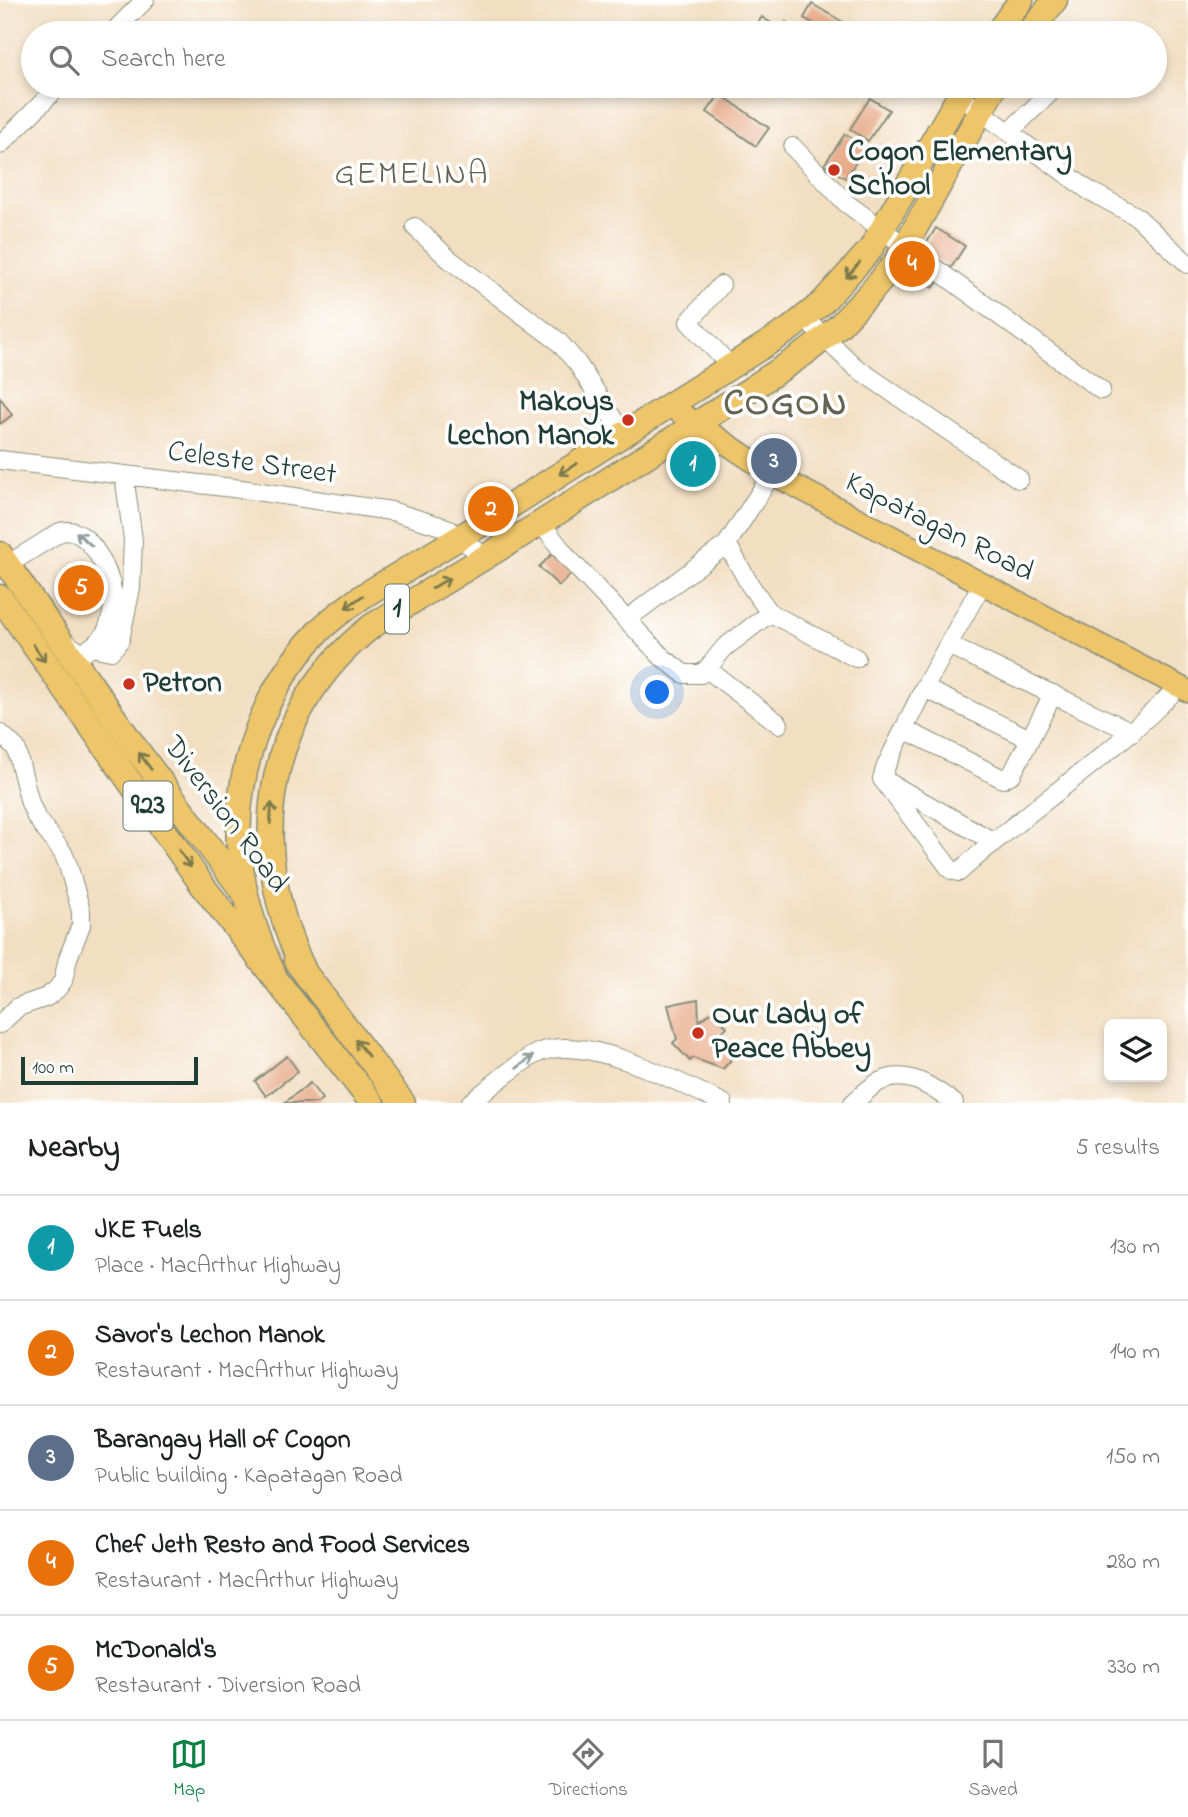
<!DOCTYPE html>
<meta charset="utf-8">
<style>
:root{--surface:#fff;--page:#f2f2f2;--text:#202124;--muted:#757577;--line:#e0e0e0;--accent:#0b8043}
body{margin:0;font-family:"Indie Flower",sans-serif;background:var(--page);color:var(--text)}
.controls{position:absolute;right:21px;bottom:21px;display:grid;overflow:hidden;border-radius:10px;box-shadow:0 4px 10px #0003}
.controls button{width:63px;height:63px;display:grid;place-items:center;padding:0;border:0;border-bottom:2px solid var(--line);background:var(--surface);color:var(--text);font:35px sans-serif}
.scale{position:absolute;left:21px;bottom:18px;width:177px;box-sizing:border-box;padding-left:7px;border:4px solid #1f3d34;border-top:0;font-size:19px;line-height:24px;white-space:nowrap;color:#1f3d34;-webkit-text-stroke:5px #fff;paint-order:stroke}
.you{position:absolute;left:658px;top:693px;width:24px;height:24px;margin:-18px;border:5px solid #fff;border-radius:50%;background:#1a73e8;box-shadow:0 0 0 10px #1a73e833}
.badge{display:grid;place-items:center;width:46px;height:46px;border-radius:50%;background:var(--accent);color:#fff;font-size:23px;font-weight:700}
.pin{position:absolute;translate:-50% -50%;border:4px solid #fff;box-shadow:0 2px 7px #0006}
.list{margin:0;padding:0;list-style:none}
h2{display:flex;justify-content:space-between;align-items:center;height:91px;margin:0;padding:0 28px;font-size:30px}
h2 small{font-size:23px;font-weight:400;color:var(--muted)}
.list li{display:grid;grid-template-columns:46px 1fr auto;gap:21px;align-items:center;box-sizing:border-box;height:105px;padding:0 28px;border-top:2px solid var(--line)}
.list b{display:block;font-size:26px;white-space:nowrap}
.list p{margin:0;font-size:23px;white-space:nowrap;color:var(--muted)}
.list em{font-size:23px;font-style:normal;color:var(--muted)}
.icon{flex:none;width:38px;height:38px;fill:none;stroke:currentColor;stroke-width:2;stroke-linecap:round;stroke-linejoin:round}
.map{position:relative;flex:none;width:1188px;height:1103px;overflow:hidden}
.search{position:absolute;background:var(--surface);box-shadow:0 4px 10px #0003;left:21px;right:21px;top:21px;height:77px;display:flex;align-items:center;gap:18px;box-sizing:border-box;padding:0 24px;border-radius:38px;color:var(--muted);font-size:26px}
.sheet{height:616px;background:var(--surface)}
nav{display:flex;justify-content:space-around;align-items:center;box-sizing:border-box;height:98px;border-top:2px solid var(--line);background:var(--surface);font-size:19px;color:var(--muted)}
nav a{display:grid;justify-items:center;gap:4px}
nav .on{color:var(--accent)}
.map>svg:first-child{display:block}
.building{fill:#e8ab89}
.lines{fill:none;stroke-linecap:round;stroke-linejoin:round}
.minor-casing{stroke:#888e7a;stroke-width:20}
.major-casing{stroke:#888e7a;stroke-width:24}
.highway-casing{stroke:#888e7a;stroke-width:27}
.minor{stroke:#fff;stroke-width:18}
.major{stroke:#eec569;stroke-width:21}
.highway{stroke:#eec569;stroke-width:24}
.oneway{stroke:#7c7a4c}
.oneway2{stroke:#8f9e9a}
.poi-dot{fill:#c8321e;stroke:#fff;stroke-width:2.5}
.labels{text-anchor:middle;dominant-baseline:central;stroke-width:7;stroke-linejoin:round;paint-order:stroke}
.shield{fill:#fff;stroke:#627771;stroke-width:2}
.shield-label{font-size:28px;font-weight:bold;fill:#1f3d34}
.poi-label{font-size:30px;font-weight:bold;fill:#1f3d34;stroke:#fff;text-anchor:start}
.street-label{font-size:30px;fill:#1f3d34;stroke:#fff}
.neighbourhood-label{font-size:32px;letter-spacing:2px;fill:#656452;stroke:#fff}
.district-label{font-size:37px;font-weight:bold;letter-spacing:2px;fill:#656452;stroke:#fff}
</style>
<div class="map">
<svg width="1188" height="1103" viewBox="0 0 1188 1103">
<rect width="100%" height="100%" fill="#fff"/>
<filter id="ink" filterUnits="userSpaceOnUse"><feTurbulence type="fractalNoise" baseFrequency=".0143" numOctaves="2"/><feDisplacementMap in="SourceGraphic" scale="14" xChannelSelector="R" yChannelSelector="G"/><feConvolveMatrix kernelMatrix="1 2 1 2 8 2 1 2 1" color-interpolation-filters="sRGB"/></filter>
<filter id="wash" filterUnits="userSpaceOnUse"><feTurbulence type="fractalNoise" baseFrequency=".00686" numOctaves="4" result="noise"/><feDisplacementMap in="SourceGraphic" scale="28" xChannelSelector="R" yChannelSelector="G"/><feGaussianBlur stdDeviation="1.57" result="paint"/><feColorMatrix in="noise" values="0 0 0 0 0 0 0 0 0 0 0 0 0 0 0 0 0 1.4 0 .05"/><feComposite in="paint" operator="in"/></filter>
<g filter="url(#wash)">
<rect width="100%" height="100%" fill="#f2dec1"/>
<g id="blocks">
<path class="building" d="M812,4L862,33H831L804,18Z
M762,17L774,25L769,33H751Z
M786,22L802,33H779Z
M720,94L769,128L756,146L707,112Z
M870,98L889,110L868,141L850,129Z
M845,134L866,148L845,178L824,165Z
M936,228L965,246L951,268L922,250Z
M911,256L941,278L933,288L904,266Z
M0,397L12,415L0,424Z
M771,450L786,458L778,472L763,463Z
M552,554L572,573L559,586L539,567Z
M698,999L699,1021L713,1011L727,1027L714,1039L733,1046L730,1061L723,1069L693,1058L690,1061L673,1043L677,1039L668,1005Z
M287,1056L298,1071L266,1096L255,1081Z
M310,1083L322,1099L317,1103H284Z"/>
</g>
</g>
<g filter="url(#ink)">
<use href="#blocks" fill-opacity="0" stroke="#888e7a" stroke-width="2"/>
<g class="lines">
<defs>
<path id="minor" d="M112,33L145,0
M972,105L1088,190L1136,216L1188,264
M1009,132L1057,86
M0,145L59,86
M793,147L846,203L1101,390
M415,227L449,259L558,341L577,363L623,434
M721,285L689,322L732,368
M805,319L855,367L1019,479
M667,441L689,460
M700,458L721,442
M0,460L241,489L391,511L447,528L485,557
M541,523L567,557L662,657L684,674H701L707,669
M727,544L750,585L770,613L856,658
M7,565L60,532C87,525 105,563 111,585C115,598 113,614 108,627C104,639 92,647 82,654L66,643
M770,613L724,648L707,669L779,724
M626,620L727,544L772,474
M948,645L1132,732
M91,647L111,651L120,640L131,588L133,540L124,475
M924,688L1030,739
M904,729L1003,779L1012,774L1053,694
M0,733L16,748L30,803L36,817L63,853L68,865L81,911V925L68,958L63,981L57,989L47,997L18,1007L0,1024
M882,779L951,870L959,872C1030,807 1113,756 1179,686
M882,779L886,766L924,688L982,584
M888,782L994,842
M470,1103C487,1090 522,1059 540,1052C588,1034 678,1082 723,1103
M853,1103C862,1096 869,1087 879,1082C907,1068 932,1087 954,1103"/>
<path id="major" d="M670,406L772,474L1188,691"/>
<path id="highway" d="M997,33L1021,0
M1029,33L1055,0
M0,554L134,746L244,893
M0,597L203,886L372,1103
M296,961L403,1103
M305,973C245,851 261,713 372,626L541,523L751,389L808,351L840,325L872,291L896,262L995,86
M274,975C259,942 247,908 242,873C228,789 258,694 318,632C331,618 348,607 363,596L485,522L790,329L822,303L870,250L965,86"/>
</defs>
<use href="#minor" class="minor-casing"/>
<use href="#major" class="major-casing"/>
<use href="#highway" class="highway-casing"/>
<use href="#minor" class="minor"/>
<use href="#major" class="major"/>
<use href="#highway" class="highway"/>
</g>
<defs><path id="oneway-shaft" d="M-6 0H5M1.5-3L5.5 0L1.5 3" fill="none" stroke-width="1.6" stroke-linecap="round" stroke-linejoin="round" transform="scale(1.75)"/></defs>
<g class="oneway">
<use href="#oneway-shaft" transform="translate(853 270) rotate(131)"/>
<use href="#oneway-shaft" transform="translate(568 469) rotate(148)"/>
<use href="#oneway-shaft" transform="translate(441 583) rotate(-31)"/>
<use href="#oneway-shaft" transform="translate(354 602) rotate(144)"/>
<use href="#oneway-shaft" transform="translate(39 653) rotate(55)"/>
<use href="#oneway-shaft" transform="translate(145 761) rotate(-126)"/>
<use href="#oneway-shaft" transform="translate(271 813) rotate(-86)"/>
<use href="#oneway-shaft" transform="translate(185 859) rotate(55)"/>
<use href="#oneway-shaft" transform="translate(362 1048) rotate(-127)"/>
</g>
<g class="oneway2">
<use href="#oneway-shaft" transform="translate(84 539) rotate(-139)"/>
<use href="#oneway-shaft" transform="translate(525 1062) rotate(-37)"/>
</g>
</g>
<g class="poi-dot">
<circle cx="834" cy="170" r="7"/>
<circle cx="628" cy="420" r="7"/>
<circle cx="129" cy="684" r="7"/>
<circle cx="698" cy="1033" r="7"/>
</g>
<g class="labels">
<g class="shield">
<rect x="385" y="584.5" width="24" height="49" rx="5"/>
<rect x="123.5" y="781.5" width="49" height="49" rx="5"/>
</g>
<g class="shield-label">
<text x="397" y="609">1</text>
<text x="148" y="806">923</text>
</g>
<g class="poi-label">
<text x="848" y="153">Cogon Elementary<tspan x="848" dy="34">School</tspan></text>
<text x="614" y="403" text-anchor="end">Makoys<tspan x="614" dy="34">Lechon Manok</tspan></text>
<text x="143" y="684">Petron</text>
<text x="712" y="1016">Our Lady of<tspan x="712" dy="34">Peace Abbey</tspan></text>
</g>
<g class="street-label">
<text transform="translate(252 464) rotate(8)">Celeste Street</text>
<text transform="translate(939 528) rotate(27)">Kapatagan Road</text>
<text transform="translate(225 815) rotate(53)">Diversion Road</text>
</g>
<g class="neighbourhood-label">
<text x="412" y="175">GEMELINA</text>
</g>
<g class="district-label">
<text x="786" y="405">COGON</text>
</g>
</g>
</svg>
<div class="controls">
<button><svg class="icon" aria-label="layers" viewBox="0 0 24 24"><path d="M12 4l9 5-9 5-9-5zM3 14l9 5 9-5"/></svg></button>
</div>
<div class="scale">100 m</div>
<div class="you"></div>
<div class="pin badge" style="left:693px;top:464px;background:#0f9aa8">1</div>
<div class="pin badge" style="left:491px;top:509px;background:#e8710a">2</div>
<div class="pin badge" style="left:774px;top:461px;background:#5c6f8a">3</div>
<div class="pin badge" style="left:912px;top:264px;background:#e8710a">4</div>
<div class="pin badge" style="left:81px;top:588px;background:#e8710a">5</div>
<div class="search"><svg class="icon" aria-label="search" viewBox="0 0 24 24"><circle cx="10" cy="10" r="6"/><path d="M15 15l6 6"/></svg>Search here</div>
</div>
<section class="sheet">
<h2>Nearby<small>5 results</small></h2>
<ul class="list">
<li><span class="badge" style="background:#0f9aa8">1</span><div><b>JKE Fuels</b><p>Place · MacArthur Highway</p></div><em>130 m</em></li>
<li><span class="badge" style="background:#e8710a">2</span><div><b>Savor's Lechon Manok</b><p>Restaurant · MacArthur Highway</p></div><em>140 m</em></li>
<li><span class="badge" style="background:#5c6f8a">3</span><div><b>Barangay Hall of Cogon</b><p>Public building · Kapatagan Road</p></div><em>150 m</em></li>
<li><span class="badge" style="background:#e8710a">4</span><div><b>Chef Jeth Resto and Food Services</b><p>Restaurant · MacArthur Highway</p></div><em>280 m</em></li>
<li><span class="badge" style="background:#e8710a">5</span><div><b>McDonald's</b><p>Restaurant · Diversion Road</p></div><em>330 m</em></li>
</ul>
</section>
<nav>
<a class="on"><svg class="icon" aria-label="map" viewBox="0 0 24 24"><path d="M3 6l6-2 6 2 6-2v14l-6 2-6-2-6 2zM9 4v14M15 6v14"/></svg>Map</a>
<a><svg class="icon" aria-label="directions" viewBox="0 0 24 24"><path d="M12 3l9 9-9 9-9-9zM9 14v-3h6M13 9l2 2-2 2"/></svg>Directions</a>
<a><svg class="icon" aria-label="saved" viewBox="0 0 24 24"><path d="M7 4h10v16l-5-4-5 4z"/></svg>Saved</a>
</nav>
